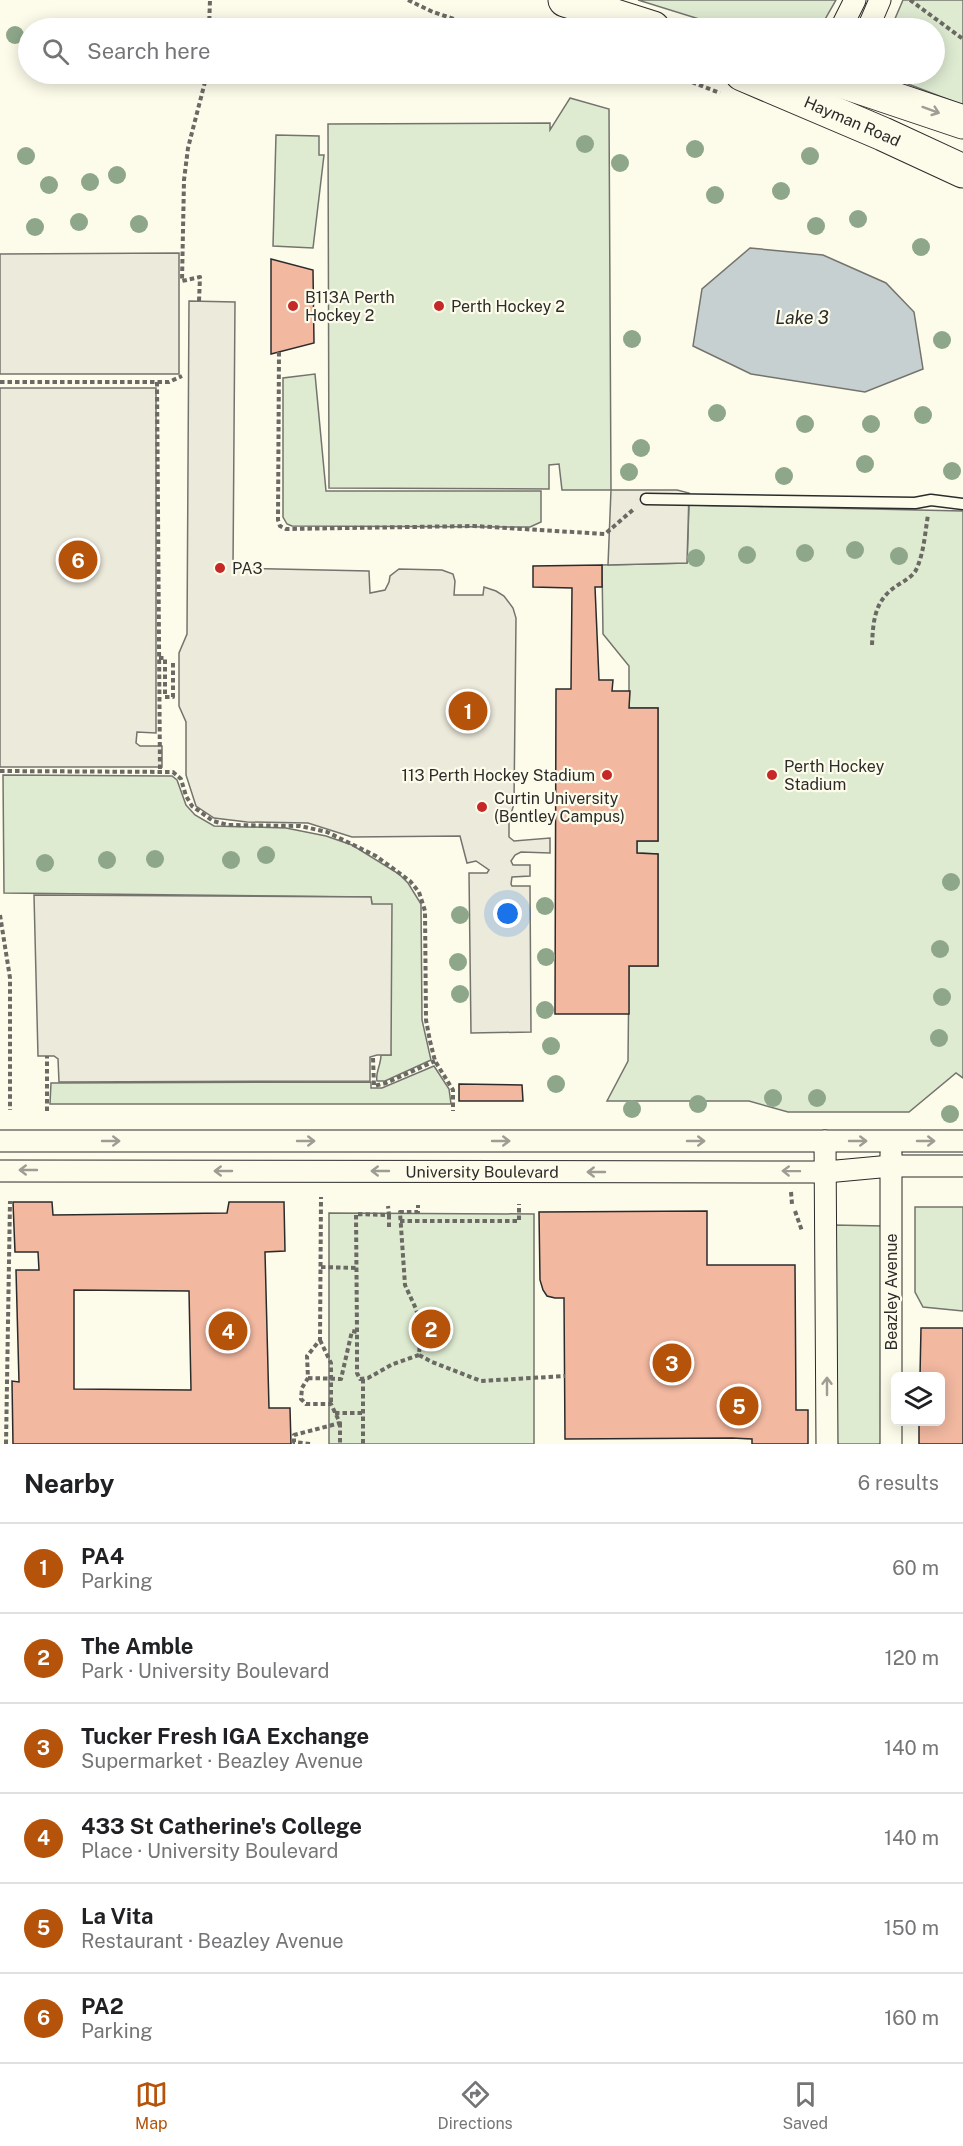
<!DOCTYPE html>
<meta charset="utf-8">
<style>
:root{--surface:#fff;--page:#f2f2f2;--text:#202124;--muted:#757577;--line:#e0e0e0;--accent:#b45309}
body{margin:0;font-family:"Public Sans",sans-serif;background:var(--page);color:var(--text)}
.controls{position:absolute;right:18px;bottom:18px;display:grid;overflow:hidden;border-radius:9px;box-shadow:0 3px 15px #0003}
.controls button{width:54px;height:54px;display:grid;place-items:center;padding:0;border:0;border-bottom:2px solid var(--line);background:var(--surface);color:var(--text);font:30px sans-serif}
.you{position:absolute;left:508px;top:914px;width:21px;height:21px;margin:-15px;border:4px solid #fff;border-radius:50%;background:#1a73e8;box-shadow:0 0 0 9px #1a73e833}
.badge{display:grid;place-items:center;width:39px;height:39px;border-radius:50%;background:var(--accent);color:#fff;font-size:20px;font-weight:700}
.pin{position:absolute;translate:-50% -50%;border:3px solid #fff;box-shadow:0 2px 6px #0006}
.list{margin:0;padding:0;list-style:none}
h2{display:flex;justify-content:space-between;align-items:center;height:78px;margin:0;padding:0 24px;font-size:26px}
h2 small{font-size:20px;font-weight:400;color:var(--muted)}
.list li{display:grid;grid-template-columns:39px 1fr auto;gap:18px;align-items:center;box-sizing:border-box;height:90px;padding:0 24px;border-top:2px solid var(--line)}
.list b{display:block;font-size:22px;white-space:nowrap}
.list p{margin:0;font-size:20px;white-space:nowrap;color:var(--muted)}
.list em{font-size:20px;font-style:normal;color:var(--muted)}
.icon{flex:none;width:33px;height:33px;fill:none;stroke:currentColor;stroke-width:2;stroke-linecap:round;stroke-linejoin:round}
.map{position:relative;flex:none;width:963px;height:1444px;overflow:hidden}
.search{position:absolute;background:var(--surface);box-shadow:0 3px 15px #0003;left:18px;right:18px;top:18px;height:66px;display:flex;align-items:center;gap:15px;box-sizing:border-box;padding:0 21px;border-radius:33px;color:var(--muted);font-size:22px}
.sheet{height:618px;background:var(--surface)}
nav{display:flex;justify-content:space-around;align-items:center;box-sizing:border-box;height:84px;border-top:2px solid var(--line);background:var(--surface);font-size:16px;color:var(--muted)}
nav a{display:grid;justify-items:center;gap:3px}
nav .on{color:var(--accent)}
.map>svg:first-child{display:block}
.green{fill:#deebd1;stroke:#74746e;stroke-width:1.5}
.parking{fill:#eceadb;stroke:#74746e;stroke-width:1.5}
.water{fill:#c7d0d0;stroke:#74746e;stroke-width:1.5}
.building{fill:#f2b8a0;stroke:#2b2b2b;stroke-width:1.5;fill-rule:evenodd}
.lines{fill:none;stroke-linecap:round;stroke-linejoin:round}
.lane-casing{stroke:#2b2b2b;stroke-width:13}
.street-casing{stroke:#2b2b2b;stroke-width:23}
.primary-casing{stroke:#2b2b2b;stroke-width:35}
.path{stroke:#6a6964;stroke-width:4;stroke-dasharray:4.5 3;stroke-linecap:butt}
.lane{stroke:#fdfbea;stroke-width:10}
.street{stroke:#fdfbea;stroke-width:21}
.primary{stroke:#fdfbea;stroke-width:33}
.tree{fill:#8ea78a}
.oneway{stroke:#9e9d94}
.poi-dot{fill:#c62828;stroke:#fdfbea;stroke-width:2}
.labels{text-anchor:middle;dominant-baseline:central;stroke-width:4.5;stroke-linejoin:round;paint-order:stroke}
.street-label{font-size:16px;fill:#2b2b2b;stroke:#fdfbea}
.poi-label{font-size:16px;fill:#2b2b2b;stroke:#fdfbea;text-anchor:start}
.water-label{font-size:18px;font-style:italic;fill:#2b2b2b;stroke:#fdfbea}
</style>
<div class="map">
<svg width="963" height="1444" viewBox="0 0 963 1444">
<rect width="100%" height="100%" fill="#fdfbea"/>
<path class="green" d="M638,0H836L820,28H728Z
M903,0H963V105L887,76V74H934V28H891Z
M570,98L609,109L611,490H562L559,464L549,465V489L329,488L328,124L550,123V130Z
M276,135L319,136V155H324L313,248L273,246Z
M315,374L326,491H541V522L530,527L292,526L287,524L283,517V378Z
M689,505L963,511V1078L956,1073L909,1112H788L749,1101H607L628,1061L629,966H658V854L637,853V841H658V708H629V666L603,634L602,565L687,563Z
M3,775L172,776L177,780L186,805L195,815L214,826L286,828L326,836L352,845L399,874L408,883L421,904L422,1020L431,1060L385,1081H377C375,1073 381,1065 381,1055H391L371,897L4,893Z
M434,1066L449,1089L451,1104H50L51,1083L371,1082V1088H382Z
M915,1207H963V1311L923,1307L915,1292Z
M329,1213L534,1214V1444H329Z
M833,1225L884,1226L885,1444H834Z"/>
<path class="parking" d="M179,253V374H0V254Z
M189,301L235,302L233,568L369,571L370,593L385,590L389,582L390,576L399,569L442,570L453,574L455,581L454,595H483L484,587L496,591L504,596L513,608L516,618L514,804L509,820V837L514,841L550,838V853L521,852L515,855L511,861L513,865H530V876L512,877L511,884L512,886H530L531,1032L471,1033L469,873H487L489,870L476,861L467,863L460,836L352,837L308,823L247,822L214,818L196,806L186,775V722L179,706V653L187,634Z
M0,388H156V733L137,732L136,743L140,746H162V767H0Z
M611,490H677L689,493L687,563L608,565Z
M34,895L371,897L372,904H392L391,1055H377L370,1057V1081L59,1082L58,1059L54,1056H38Z"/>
<path class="water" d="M750,248L823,255L886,283L914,312L923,369L865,392L751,374L693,346L702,289Z"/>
<path class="building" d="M271,259L313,270L314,343L271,354Z
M602,565V587H595L599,680H613L612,691H630L629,708H658V841H637V853L658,854V966H629V1014H555L556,689H571L572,588L533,587V566Z
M459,1084L522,1085L523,1101H459Z
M13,1202H52L53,1215L227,1213L229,1202H284L285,1251L265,1252L269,1408H290L291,1444H13L12,1381L19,1382L16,1270H39L38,1252H15ZM74,1290L189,1291L191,1390L74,1389Z
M707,1211V1265H795L796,1410H808V1444H752V1439L732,1438L565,1439L564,1298H555L547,1296L543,1290L540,1280L539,1212Z
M921,1328H963V1444H919V1422H940V1376H920Z"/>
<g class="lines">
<defs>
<path id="lane" d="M646,499L915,503L931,500L963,504"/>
<g id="street">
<path d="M841,28L855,0"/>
<path d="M868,28L880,0"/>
<path d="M0,1141H963"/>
<path d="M825,1141L827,1444"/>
<path d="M891,1153V1444"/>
<path id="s1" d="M0,1171L826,1172L891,1166H963"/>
</g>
<g id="primary">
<path d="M565,0L653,28"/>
<path id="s2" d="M742,74L883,134L963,171"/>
<path d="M820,74L963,122"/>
</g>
</defs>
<use href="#lane" class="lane-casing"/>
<use href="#street" class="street-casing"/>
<use href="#primary" class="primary-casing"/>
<path class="path" d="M408,0L433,12L481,28
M910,0L963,39
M209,28L210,0
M671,74L720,93
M199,301L200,277L182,281L184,180L188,148L207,74
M279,352L278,520L280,526L286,529L474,526L605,534L635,508
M0,382H169L182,376
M157,382L160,772
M872,645C873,624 874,604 891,590C899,583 911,579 916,570C924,553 925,533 928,515
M159,658H165V697H173V660
M0,771L173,772L181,779L186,796L192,806L213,821L228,825L300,826L327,832L376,856L410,881L419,892L425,911L426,1020L430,1041L435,1061L453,1090V1111
M0,915L10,978V1110
M373,1058L374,1086L386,1083L435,1061
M47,1111V1056
M791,1192L792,1204
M795,1211L802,1231
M389,1215V1227
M400,1221H519V1204
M321,1267L357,1268
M357,1332L356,1214L389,1215L388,1206
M320,1340L331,1363V1404
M419,1355L432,1362L481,1381L565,1376
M308,1378L341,1379L352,1331L357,1332V1373L360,1379L368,1378L393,1364L419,1355L421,1327L416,1309L405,1285L400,1212H418V1205
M363,1379V1444
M335,1413H363
M340,1423V1444
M6,1444L10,1201
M310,1444L294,1442V1435L340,1423L331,1404H306L301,1399L302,1388L308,1378L307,1356L320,1340L321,1197"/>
<use href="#lane" class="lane"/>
<use href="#street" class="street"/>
<use href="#primary" class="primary"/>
</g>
<g class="tree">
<circle cx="15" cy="35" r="9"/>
<circle cx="585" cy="144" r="9"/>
<circle cx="695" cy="149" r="9"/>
<circle cx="26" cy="156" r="9"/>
<circle cx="810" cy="156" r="9"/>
<circle cx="620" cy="163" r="9"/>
<circle cx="117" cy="175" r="9"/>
<circle cx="90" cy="182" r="9"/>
<circle cx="49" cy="185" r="9"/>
<circle cx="781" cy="191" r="9"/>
<circle cx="715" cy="195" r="9"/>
<circle cx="858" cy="219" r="9"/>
<circle cx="79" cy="222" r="9"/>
<circle cx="139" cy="224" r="9"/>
<circle cx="816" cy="226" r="9"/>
<circle cx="35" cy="227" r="9"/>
<circle cx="921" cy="247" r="9"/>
<circle cx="632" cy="339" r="9"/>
<circle cx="942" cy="340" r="9"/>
<circle cx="717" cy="413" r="9"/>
<circle cx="923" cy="415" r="9"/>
<circle cx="805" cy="424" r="9"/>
<circle cx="871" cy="424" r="9"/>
<circle cx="641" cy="448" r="9"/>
<circle cx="865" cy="464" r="9"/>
<circle cx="952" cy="471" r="9"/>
<circle cx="629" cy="472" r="9"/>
<circle cx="784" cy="476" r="9"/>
<circle cx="855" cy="550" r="9"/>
<circle cx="805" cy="553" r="9"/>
<circle cx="747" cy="555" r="9"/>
<circle cx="899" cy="556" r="9"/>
<circle cx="696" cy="558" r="9"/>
<circle cx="266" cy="855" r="9"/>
<circle cx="155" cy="859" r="9"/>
<circle cx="107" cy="860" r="9"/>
<circle cx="231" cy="860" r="9"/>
<circle cx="45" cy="863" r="9"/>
<circle cx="951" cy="882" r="9"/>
<circle cx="545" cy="906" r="9"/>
<circle cx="460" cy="915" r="9"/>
<circle cx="940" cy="949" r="9"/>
<circle cx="546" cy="957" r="9"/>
<circle cx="458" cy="962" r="9"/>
<circle cx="460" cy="994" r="9"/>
<circle cx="942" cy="997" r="9"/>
<circle cx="545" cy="1010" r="9"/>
<circle cx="939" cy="1038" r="9"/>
<circle cx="551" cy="1046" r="9"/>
<circle cx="556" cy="1084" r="9"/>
<circle cx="773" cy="1098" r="9"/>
<circle cx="817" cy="1098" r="9"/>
<circle cx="698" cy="1104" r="9"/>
<circle cx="632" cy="1109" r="9"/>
<circle cx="950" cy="1114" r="9"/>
</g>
<defs><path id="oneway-shaft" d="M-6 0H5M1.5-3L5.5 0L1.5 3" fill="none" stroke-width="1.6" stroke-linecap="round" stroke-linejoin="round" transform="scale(1.5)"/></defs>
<g class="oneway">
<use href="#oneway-shaft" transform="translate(931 110) rotate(20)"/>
<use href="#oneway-shaft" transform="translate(111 1141)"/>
<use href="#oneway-shaft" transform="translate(306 1141)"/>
<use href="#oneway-shaft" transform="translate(501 1141)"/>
<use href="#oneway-shaft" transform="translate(696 1141)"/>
<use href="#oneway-shaft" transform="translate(858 1141)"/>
<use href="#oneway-shaft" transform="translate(926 1141)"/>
<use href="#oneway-shaft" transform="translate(28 1170) rotate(180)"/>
<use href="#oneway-shaft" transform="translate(223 1171) rotate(-180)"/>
<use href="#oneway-shaft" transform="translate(380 1171) rotate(-180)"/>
<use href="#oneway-shaft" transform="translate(791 1171) rotate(-179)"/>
<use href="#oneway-shaft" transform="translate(596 1172) rotate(180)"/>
<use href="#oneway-shaft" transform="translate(827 1386) rotate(-90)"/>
</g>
<g class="poi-dot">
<circle cx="293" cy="306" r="6"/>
<circle cx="439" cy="306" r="6"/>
<circle cx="220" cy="568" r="6"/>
<circle cx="607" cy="775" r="6"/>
<circle cx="772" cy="775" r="6"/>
<circle cx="482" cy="807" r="6"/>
</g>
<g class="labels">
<g class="street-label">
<text stroke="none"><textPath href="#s2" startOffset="120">Hayman Road</textPath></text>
<text stroke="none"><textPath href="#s1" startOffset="482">University Boulevard</textPath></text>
<text transform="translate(891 1292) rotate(-90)">Beazley Avenue</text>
</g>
<g class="poi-label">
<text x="305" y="297">B113A Perth<tspan x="305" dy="18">Hockey 2</tspan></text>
<text x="451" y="306">Perth Hockey 2</text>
<text x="232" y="568">PA3</text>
<text x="784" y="766">Perth Hockey<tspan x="784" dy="18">Stadium</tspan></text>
<text x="595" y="775" text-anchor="end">113 Perth Hockey Stadium</text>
<text x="494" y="798">Curtin University<tspan x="494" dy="18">(Bentley Campus)</tspan></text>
</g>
<g class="water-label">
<text x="802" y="317">Lake 3</text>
</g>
</g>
</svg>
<div class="controls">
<button><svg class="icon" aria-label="layers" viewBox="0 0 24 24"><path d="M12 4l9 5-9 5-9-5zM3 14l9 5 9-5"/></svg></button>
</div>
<div class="you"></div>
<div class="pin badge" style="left:468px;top:711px">1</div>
<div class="pin badge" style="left:431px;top:1329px">2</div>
<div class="pin badge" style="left:672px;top:1363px">3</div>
<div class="pin badge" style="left:228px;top:1331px">4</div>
<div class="pin badge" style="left:739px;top:1406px">5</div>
<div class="pin badge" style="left:78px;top:560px">6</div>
<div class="search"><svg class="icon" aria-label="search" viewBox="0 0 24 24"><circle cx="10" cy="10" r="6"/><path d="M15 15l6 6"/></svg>Search here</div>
</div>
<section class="sheet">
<h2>Nearby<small>6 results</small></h2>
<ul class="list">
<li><span class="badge">1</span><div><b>PA4</b><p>Parking</p></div><em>60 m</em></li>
<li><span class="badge">2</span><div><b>The Amble</b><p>Park · University Boulevard</p></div><em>120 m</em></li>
<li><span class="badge">3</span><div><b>Tucker Fresh IGA Exchange</b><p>Supermarket · Beazley Avenue</p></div><em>140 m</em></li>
<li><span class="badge">4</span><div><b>433 St Catherine's College</b><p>Place · University Boulevard</p></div><em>140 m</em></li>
<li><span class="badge">5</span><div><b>La Vita</b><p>Restaurant · Beazley Avenue</p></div><em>150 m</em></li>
<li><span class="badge">6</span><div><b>PA2</b><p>Parking</p></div><em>160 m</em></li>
</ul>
</section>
<nav>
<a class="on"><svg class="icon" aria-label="map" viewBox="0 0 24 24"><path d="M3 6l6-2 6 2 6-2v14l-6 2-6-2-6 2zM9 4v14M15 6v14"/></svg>Map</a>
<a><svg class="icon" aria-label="directions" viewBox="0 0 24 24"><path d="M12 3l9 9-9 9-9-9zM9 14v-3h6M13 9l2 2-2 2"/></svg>Directions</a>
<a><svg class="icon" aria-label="saved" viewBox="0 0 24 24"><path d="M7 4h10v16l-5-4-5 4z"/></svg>Saved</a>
</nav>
